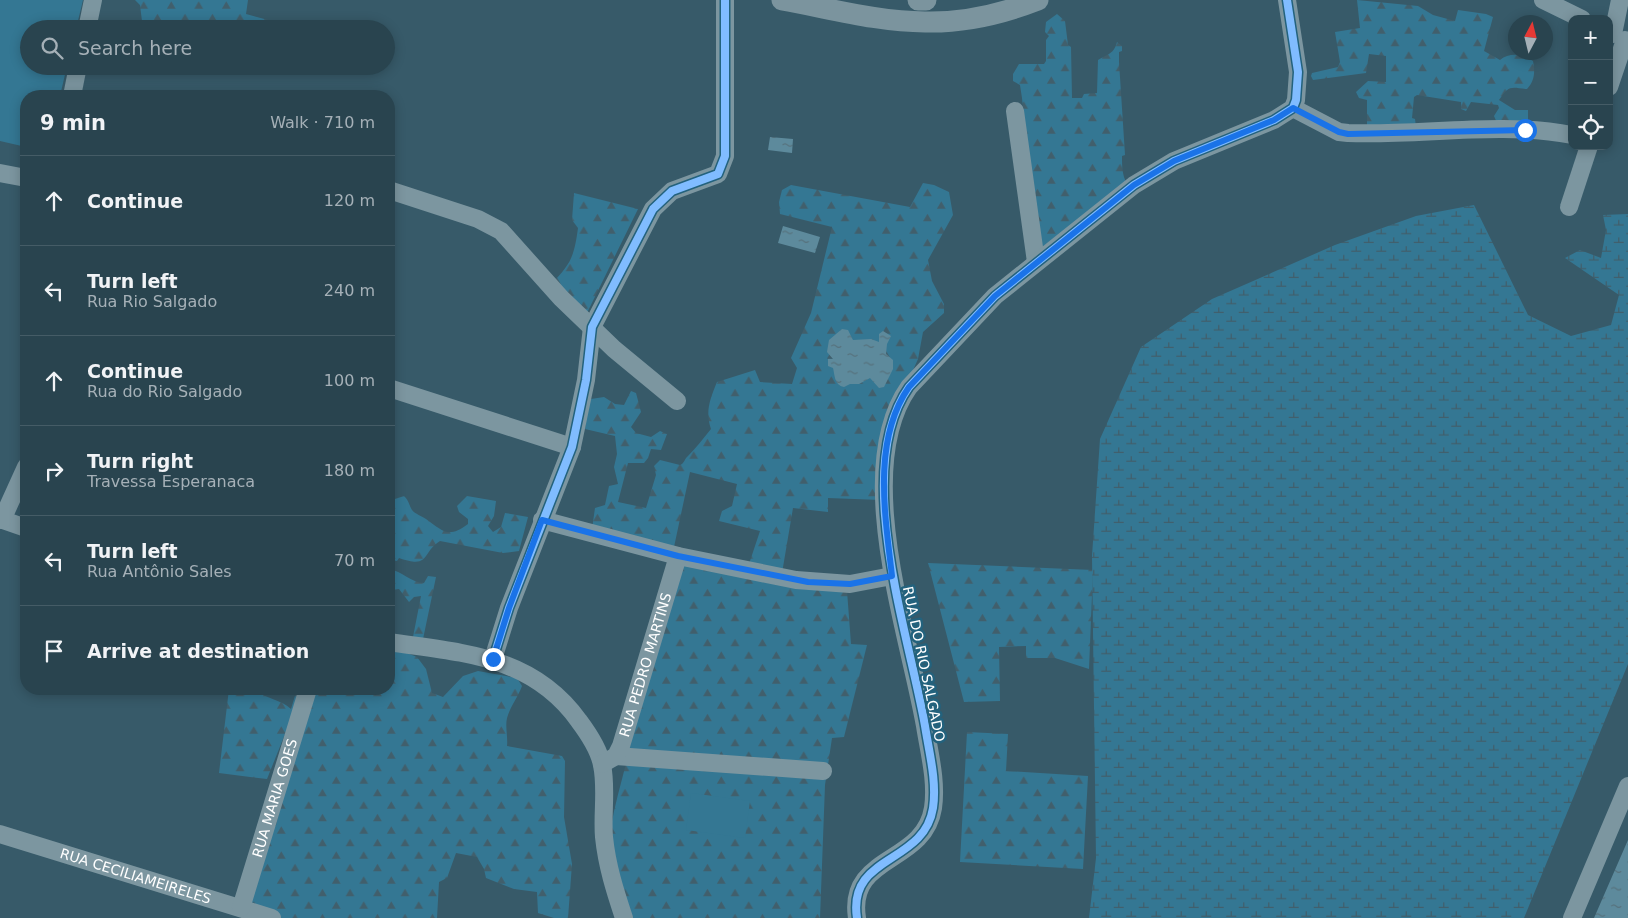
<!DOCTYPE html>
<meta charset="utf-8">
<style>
:root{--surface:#29444f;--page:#354e59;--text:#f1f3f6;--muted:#a5b0b7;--line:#455c66}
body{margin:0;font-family:"DejaVu Sans",sans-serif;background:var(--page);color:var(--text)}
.controls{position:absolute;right:15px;top:15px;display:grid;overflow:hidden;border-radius:10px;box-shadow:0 2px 12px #0003}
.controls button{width:45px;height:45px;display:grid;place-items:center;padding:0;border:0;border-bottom:1px solid var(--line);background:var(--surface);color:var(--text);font:25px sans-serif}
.compass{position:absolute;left:1508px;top:15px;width:45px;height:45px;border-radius:50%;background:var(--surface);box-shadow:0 2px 12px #0003;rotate:7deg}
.stop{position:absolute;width:15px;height:15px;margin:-11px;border:4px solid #1a73e8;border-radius:50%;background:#fff}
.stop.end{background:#1a73e8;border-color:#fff;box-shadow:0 1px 5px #0008}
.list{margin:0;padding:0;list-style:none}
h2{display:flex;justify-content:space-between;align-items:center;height:65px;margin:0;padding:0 20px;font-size:21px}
h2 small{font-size:16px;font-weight:400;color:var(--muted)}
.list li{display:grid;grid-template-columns:32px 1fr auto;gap:15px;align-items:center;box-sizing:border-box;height:90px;padding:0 20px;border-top:1px solid var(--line)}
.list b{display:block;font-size:19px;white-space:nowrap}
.list p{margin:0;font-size:16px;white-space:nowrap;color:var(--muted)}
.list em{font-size:16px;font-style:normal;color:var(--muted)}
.icon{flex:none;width:28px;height:28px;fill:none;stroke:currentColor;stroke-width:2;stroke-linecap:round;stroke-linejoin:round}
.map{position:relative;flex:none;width:1628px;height:918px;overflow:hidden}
.search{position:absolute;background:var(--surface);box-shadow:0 2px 12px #0003;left:20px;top:20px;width:375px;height:55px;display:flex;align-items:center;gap:12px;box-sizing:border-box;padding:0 18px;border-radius:28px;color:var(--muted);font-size:19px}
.panel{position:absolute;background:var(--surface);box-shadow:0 2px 12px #0003;left:20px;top:90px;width:375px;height:605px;border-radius:20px}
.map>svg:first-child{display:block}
.forest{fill:url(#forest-firs)}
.wetland{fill:url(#wetland-marsh)}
.pitch{fill:#347793}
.water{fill:url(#water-ripples)}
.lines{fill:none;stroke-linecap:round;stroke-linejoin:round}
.minor{stroke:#7c96a0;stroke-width:18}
.major{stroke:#7b949e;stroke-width:21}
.cycleway-casing{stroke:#23627d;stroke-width:11}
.cycleway{stroke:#80bcff;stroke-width:8}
.route{stroke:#1a73e8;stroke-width:6}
.labels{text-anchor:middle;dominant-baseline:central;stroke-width:5;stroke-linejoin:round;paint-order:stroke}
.street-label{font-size:14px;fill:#fff;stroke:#23627d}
</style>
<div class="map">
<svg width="1628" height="918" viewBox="0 0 1628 918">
<defs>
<pattern id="forest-firs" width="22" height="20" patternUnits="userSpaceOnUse" patternTransform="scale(1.25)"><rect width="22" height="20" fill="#347793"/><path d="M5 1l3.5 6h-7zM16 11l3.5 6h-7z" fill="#415f6c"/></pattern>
<pattern id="wetland-marsh" width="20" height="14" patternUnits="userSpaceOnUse" patternTransform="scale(1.25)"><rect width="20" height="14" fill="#347793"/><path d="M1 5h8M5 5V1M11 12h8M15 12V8" fill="none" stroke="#415f6c"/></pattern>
<pattern id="water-ripples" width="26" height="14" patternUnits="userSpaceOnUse" patternTransform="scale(1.25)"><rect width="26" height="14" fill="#5d8a9c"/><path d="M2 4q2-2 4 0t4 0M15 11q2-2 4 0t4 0" fill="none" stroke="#56717c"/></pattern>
</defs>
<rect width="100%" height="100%" fill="#375a69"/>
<path class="forest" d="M135,0H248L246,14L302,29H143L140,5Z
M1357,0L1418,6L1433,15L1455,21L1458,10L1486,14L1493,17L1484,51L1500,60C1510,52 1523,54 1533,61C1535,72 1535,80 1527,89C1510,87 1509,85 1499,100L1515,110H1528V126L1498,125L1494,116L1499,108L1498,105L1471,102L1466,111L1461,109V102L1417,95L1414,97L1412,118L1415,119L1416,127L1367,128V100L1359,98L1356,92L1368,81L1386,82V56L1369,54L1366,73L1313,80L1311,76L1312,73L1338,67L1340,62L1335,32L1360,28Z
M1057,14L1065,21L1068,45L1071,47L1072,98H1082L1084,94L1097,93L1098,60C1108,54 1114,54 1117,42L1122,46V51L1119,52V62L1125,155L1122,156C1122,166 1122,175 1127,184L1038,250L1022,98L1020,85L1013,81V74L1019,64H1044L1046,61V40L1049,36L1045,32L1046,22Z
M923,183L934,185L949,192L953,215L928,260L932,281L944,304V313L923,332L918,359L910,377L881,500L828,498V512L793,508L782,573L748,567L760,531L719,521L722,511L732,506L737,484L690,472L674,547L592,529L595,508L605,505L609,486L618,484L614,467L617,454L615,436L585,429L588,405L591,399L604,397L615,404L624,405L631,391L636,393L641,412L631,427L636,433L651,437L660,431L667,434L661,450L651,449L648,458L644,463H628L618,502L646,508L656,475L654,466L660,460L680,465C685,463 684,459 688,456C696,448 703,439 711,429C705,412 710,399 717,382L755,370L760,382L792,384L797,368L791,358L811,313L832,227L780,214L779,202L782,190L791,185L910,207Z
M574,193L638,209L586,315L551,284C571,264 574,257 578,228L572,220Z
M404,496C409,501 409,505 412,510C415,514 422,516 426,519C443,531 448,539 468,524V519L459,512L457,506L467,496L496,501L494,516L488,526L493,532L501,527L505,513L528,517L519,551L503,553L440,541C421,553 431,569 399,558L397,561L391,560L389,553V504L392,500Z
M928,563L1093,570L1089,669L1055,658H1026V646L999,647L1000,701L964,702Z
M681,565L847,591L851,644L867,645L844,737L832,738L825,785L820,918H628C621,893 608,852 611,827C616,796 627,766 632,735Z
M389,569C402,571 411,583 424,583L428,576L436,577L423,639L413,637L421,596L414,597L409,602L399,589L392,590L389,588Z
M389,646L417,657L426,669L432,693L443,697L463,676L478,671L517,678L522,686C518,697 510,707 507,718C505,727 508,737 507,746L562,756L565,761L564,817L572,864L568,918H554L538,913L537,892L514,889L486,878L484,869L477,857L456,853L447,878L439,882L437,918H243L249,860L276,825L289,774L287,729L267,779L219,773L229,689H255C264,699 281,699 291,709L297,689H389Z
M967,732L1008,734L1006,771L1088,776L1083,869L960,862Z"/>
<path class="wetland" d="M1474,205L1528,315L1571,336L1611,325L1619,295L1565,258L1580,250L1601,258L1606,230L1603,215L1628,214V664L1524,918H1089L1096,858L1092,556L1100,439L1141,347L1212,299L1335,245L1416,216Z"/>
<path class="pitch" d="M0,0H83L76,29H29V66H67L60,96H26V147L0,141Z
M691,793L750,801L745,838L686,830Z"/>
<path class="water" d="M770,137L793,139L792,153L768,150Z
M783,226L820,237L815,253L778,243Z
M842,329L848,330L853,340L871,339L879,342V334L883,331L891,336L887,344L886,354L893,360V369L884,387L879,388L870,378L859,384H850L844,387C834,385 835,375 833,368L828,366V359H833L827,352L829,340Z
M1628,840V918H1594Z"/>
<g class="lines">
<g class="minor">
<path d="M1543,0L1582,19"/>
<path d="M87,29L93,0"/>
<path d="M1613,34L1620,0"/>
<path d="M1609,87L1625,40"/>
<path d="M72,96L78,66"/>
<path d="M1293,108L1339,132L1348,133C1422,136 1498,121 1572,135"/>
<path d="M1015,111L1036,262"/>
<path d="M0,173L26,178"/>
<path d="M389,190L478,219L501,231L561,298L614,349L677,401"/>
<path d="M1569,207L1589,146"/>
<path d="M389,388L572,447"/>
<path d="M0,519L26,528"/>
<path d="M2,520L26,467"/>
<path d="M542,520L678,556L796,580L850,584L892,576"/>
<path d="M389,642C462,653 532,655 579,721C588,733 599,749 602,765C607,788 602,814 604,837C607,866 615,891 624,918"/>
<path d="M493,659L509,608L572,447L586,380L592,327L653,209L672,191L718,174L725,156V0"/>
<path d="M616,756L823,771"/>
<path id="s1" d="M602,764L616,756L621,746L678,556"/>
<path id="s2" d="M0,834L272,918"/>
<path id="s3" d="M241,908L308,689"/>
<path d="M857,918C847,854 924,865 933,808C937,781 929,752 925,726C909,634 851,469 909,387L995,296L1134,185L1174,161L1274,120L1293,108L1296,100L1298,72L1287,0"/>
<path d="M1572,918L1628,786"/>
</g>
<path class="major" d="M782,0C828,8 878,22 925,22C964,23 1002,14 1038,0
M918,0H926"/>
<defs>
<path id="cycleway" d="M493,659L509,608L572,447L586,380L592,327L653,209L672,191L718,174L725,156V0
M857,918C847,854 924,865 933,808C937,781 929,752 925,726C909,634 851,469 909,387L995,296L1134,185L1174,161L1274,120L1293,108L1296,100L1298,72L1287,0"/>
</defs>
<use href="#cycleway" class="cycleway-casing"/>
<use href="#cycleway" class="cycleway"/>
</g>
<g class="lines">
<path class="route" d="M493,659L509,608L542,520L678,556L808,582L850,584L892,576C885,515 872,440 909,387L995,296L1134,185L1174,161L1274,120L1293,108L1339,132L1348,134L1525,130"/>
</g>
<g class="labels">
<g class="street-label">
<text stroke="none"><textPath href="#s1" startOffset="112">RUA PEDRO MARTINS</textPath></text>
<text transform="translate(924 664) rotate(78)">RUA DO RIO SALGADO</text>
<text stroke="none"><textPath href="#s3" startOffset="115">RUA MARIA GOES</textPath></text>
<text stroke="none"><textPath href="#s2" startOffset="142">RUA CECILIAMEIRELES</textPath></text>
</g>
</g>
</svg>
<div class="controls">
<button>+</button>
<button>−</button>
<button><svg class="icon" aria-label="locate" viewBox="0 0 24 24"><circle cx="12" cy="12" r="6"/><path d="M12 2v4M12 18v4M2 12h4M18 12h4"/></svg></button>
</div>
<svg class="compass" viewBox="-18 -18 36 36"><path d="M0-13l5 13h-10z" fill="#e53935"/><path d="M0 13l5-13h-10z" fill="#a5b0b7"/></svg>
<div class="stop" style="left:1525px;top:130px"></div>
<div class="stop end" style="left:493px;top:659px"></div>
<div class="search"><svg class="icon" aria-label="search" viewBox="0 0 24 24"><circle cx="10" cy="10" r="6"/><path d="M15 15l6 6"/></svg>Search here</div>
<section class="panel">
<h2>9 min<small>Walk · 710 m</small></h2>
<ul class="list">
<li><svg class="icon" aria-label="ahead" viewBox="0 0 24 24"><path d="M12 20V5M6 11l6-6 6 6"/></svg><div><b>Continue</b></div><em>120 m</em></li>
<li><svg class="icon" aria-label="left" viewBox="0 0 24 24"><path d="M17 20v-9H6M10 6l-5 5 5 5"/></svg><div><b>Turn left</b><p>Rua Rio Salgado</p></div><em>240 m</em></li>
<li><svg class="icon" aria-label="ahead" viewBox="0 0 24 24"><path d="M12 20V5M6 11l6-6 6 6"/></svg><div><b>Continue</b><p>Rua do Rio Salgado</p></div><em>100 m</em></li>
<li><svg class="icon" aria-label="right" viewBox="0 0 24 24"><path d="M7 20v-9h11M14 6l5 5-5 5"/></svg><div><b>Turn right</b><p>Travessa Esperanaca</p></div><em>180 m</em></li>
<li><svg class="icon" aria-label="left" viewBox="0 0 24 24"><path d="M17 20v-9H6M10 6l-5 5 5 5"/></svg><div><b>Turn left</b><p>Rua Antônio Sales</p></div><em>70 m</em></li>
<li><svg class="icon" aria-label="arrive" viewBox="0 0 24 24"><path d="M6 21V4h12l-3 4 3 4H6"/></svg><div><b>Arrive at destination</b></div></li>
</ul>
</section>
</div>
